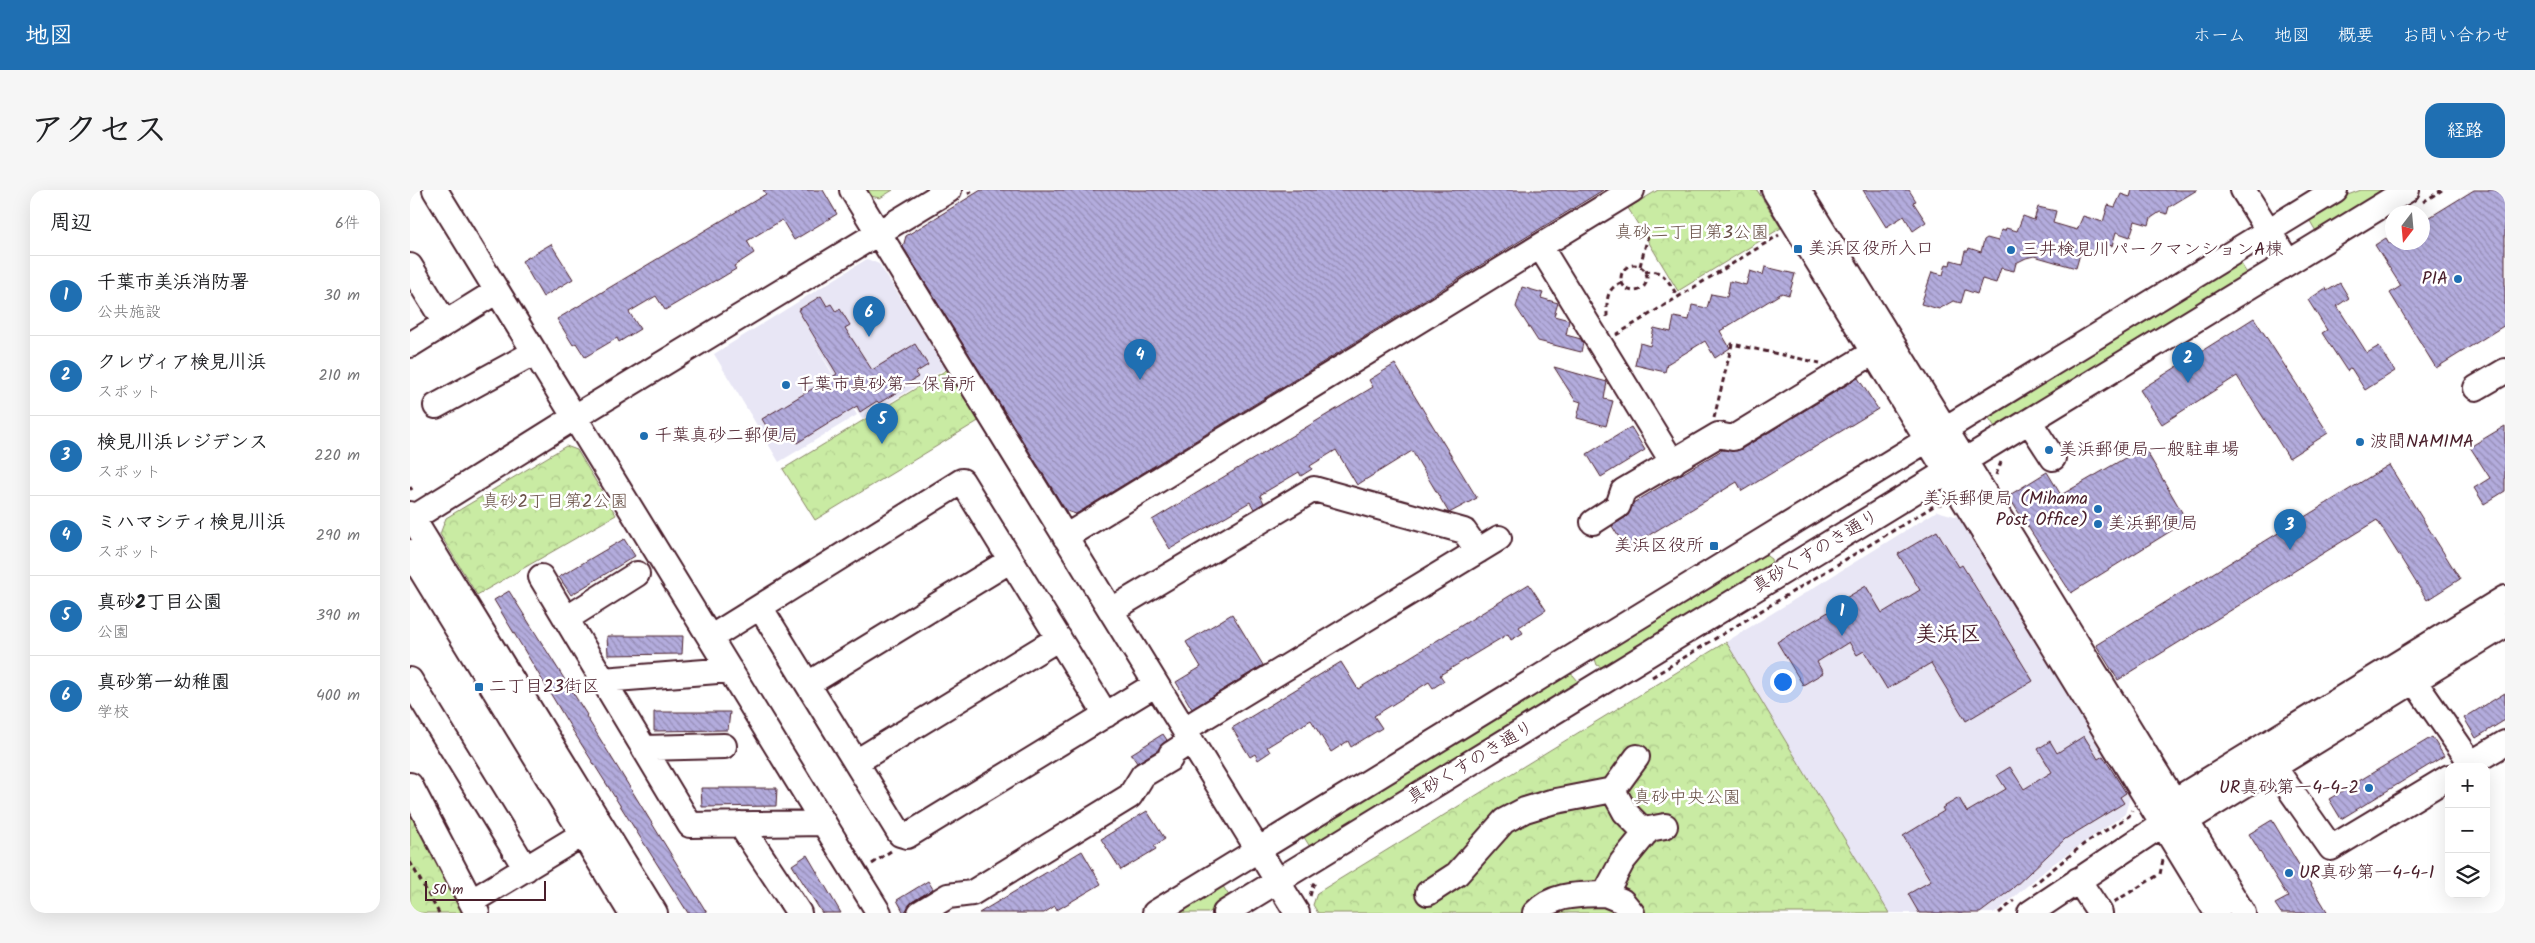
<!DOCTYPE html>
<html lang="ja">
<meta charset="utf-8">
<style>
:root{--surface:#fff;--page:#f6f6f6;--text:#202124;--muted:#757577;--line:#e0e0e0;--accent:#1f6fb2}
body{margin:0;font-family:Kalam,"Klee One",sans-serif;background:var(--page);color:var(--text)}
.controls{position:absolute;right:15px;bottom:15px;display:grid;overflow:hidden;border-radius:10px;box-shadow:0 5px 20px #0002}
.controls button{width:45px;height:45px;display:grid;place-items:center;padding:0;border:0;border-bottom:1px solid var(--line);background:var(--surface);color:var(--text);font:25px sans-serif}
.compass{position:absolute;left:1975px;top:15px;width:45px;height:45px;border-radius:50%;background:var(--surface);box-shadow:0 5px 20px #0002;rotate:196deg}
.scale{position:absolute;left:15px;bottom:12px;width:121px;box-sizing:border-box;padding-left:5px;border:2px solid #4a1f2b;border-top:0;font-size:14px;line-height:18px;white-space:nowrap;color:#4a1f2b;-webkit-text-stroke:4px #fff;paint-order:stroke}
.you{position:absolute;left:1372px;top:491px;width:18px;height:18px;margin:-12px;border:4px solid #fff;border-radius:50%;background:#1a73e8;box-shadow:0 0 0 8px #1a73e833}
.badge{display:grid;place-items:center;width:32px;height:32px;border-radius:50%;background:var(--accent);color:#fff;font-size:16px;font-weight:700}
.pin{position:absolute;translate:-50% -41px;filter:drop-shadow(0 1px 2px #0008)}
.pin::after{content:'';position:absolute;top:26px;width:18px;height:15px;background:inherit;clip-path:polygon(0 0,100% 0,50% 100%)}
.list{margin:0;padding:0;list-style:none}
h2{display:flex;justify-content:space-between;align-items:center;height:65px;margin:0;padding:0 20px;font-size:21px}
h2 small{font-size:16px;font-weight:400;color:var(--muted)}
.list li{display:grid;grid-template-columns:32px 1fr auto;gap:15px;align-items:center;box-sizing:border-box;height:80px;padding:0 20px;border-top:1px solid var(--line)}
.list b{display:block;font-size:19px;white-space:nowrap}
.list p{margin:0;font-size:16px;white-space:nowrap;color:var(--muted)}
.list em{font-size:16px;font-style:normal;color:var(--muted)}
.icon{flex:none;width:28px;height:28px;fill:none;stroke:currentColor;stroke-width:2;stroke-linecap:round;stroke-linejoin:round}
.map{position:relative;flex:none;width:2095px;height:723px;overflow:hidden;border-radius:15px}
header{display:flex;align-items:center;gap:30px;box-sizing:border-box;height:70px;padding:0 25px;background:var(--accent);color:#fff}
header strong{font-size:24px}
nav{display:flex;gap:28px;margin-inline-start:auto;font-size:18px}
.intro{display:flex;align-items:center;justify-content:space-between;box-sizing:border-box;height:120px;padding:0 30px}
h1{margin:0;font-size:35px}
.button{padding:12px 22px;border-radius:15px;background:var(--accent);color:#fff;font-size:18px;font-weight:700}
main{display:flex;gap:30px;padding:0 30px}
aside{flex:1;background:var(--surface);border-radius:15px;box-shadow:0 5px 20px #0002}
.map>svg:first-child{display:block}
.built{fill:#e8e6f5}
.grass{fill:#c9eba3;stroke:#8a8567}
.forest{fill:url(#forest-crowns);stroke:#8a8567}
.building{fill:url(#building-back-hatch);stroke:#4a1f2b}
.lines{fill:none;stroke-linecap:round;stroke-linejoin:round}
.minor-casing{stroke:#4a1f2b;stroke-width:28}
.path{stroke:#4a1f2b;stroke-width:3;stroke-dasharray:5 4;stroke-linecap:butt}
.minor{stroke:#fff;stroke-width:24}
.poi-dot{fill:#1f6fb2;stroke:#fff;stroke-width:2}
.labels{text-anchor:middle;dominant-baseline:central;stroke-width:5;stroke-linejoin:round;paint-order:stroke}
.park-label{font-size:18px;fill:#6a5249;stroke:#fff}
.poi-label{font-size:18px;fill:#4a1f2b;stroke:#fff;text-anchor:start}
.street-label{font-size:18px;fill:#4a1f2b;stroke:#fff}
.district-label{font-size:22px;font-weight:bold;fill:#4a1f2b;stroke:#fff}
</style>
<header>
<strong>地図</strong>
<nav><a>ホーム</a><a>地図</a><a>概要</a><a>お問い合わせ</a></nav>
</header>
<div class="intro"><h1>アクセス</h1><a class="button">経路</a></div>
<main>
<aside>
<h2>周辺<small>6件</small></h2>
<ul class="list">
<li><span class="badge">1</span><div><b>千葉市美浜消防署</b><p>公共施設</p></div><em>30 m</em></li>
<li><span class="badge">2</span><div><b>クレヴィア検見川浜</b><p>スポット</p></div><em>210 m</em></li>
<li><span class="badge">3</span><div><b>検見川浜レジデンス</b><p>スポット</p></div><em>220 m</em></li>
<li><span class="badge">4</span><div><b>ミハマシティ検見川浜</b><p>スポット</p></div><em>290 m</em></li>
<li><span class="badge">5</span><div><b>真砂2丁目公園</b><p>公園</p></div><em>390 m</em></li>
<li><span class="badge">6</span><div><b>真砂第一幼稚園</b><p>学校</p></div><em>400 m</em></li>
</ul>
</aside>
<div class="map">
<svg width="2095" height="723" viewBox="0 0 2095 723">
<defs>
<pattern id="forest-crowns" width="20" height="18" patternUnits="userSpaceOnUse" patternTransform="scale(1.25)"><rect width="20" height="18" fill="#c9eba3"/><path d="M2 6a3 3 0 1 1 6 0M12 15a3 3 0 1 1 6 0" fill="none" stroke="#aec98c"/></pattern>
<pattern id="building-back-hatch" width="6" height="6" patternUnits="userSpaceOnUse" patternTransform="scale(1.25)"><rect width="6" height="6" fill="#b3acdd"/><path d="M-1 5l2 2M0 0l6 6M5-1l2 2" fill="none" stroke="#948bb3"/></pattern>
</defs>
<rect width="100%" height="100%" fill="#fff"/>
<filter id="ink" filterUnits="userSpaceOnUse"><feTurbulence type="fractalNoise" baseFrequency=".02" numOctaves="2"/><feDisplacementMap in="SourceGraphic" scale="10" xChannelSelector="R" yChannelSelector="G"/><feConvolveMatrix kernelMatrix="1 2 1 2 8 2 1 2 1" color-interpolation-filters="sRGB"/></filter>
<g filter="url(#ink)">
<path class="built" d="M457,69L469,74L536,178L452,229L402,150L447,225L369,272L304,164Z
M1527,321L1548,327L1720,606L1715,624L1643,674L1585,723H1479L1316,452Z"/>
<path class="grass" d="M1951,0H1978L1907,43L1897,26L1927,9Z
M1828,69L1838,85L1587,240L1577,225Z
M1354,364L1361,369L1362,375L1193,478L1187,475L1185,469L1188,463L1348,365Z
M1157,483L1163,485L1168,491L1165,498L902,660L892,644Z
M811,693L821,709L798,723H762Z"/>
<path class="forest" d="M457,0H483L470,8L460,6Z
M1248,0H1347L1371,38L1268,101L1218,18Z
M538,179L570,230L405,330L373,279Z
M156,256L167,260L206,325L67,405L30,344L36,328Z
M1316,452L1479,723H908L903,715L907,703Z
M0,615L55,723H0Z"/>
<path class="building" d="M353,0H413L427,24L384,50L372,30L337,51L344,63L324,76L326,79L306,91V90L255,120L246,106L219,122L230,139L209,152L207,148L175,167L166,153L163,155L147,129L356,4Z
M571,0H1193L666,324L656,321L493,57L496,46Z
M1453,0H1499L1506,11L1503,12L1516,32L1503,41L1494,26L1476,37Z
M1722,0H1787L1759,17L1757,24L1750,22L1741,28L1739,35L1725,31L1720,47L1706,42L1702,56L1696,54L1685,61L1683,67L1670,64L1666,78L1624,66L1616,68L1606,73L1604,81L1591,78L1586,93L1572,89L1567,104L1555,100L1551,113L1543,111L1529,119L1511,114L1522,82L1533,85L1536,74L1540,75L1541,70L1552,73L1555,61H1558L1559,58L1571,62L1574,50L1577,48L1588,51L1591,40L1595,41L1596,38L1607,41L1613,26L1624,30L1628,17L1646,21L1643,33L1667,40L1673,26L1693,32L1698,15L1705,17L1711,4L1720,7Z
M2064,0H2095V135L2026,178L1980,103L1991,96L1965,55L1976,48L1979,53L2012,52V32Z
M141,54L163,89L133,107L112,71Z
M1355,77L1385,84L1379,105L1372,103L1310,141L1320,158L1305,168L1295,151L1257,174L1255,182L1225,175L1230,153L1240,156L1244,138L1261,142L1264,127L1279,130L1282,115L1297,118L1301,104L1317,107L1320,91L1336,95L1340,81L1353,85Z
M1930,93L1939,108L1927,116L1957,163L1969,156L1985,181L1955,200L1941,178L1937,181L1912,143L1917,140L1898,110L1916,98L1917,101Z
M1112,97L1133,103L1131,108L1148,113L1144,126L1159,130L1156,145L1171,149L1173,153L1171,162L1128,151L1106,117Z
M411,106L417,116L421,114L426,122L430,119L440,135L435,138L462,180L505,154L518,175L505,183L508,187L493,196L494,198L469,213L467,211L450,222L447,216L387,253L380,243L366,252L352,229L427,184L388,120Z
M1844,128L1918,243L1879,268L1827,186L1752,234L1730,200Z
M985,174L1067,308L1039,323L1002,261L947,295L926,260L900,276L902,279L891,286L889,282L850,305L854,313L844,319L840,312L760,359L742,330L963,197L959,190Z
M1144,177L1197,192L1194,209L1203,211L1196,236L1167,228L1171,212L1165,210Z
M1448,188L1468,219L1332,301L1327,292L1216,359L1202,336L1216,327L1223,313L1312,260H1330Z
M2095,236V301L2074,314L2064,298L2080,288L2060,257Z
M1221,237L1235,260L1191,287L1177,264Z
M1734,257L1777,331L1661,403L1598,306L1637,282L1651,305Z
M1979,275L2050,389L2017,410L1967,330L1708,490L1686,455Z
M1527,341L1549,377L1552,375L1623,491L1556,531L1521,473L1477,499L1454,461L1447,465L1439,452L1407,472L1413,483L1393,495L1367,452L1420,421L1419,418L1456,396L1472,423L1510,400L1488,364Z
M214,349L225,366L161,405L149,387Z
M1119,394L1136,420L1109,437L1113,443L1101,450L1098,444L1030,485L1034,491L1023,498L1019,492L964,526L972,538L941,557L938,551L921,562L901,530L857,557L860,562L848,570L845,564L840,567L822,538L931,472L948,499Z
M99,401L177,525L176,526L297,723H278L163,541L84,410Z
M822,424L853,475L782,519L766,492L791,477L776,452Z
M197,446H273L272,464L198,465Z
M2095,503V530L2066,548L2054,528Z
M244,522H320L318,540L244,541Z
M753,544L757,550L748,560L727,573L721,564Z
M1674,546L1688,569L1693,566L1716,603L1710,607L1714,613L1655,649L1602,699L1570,723H1509L1498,704L1521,691L1493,646L1534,621L1532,618L1549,608L1557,622L1596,599L1587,585L1600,577L1614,599L1642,582L1628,559L1640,551L1647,563Z
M2022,547L2034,566L1931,629L1919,609Z
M291,598H367L366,616L292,617Z
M737,621L755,649L744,656L746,659L711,680L691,649Z
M1862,630L1918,723H1871L1865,714L1878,707L1839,644Z
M672,661L691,694L647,720L645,716L634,723H569Z
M397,665L431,723H412L382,675Z
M518,691L523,699L502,712L494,723L487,710Z"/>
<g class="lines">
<defs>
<path id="minor" d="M25,0L469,723
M442,0L887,723
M1364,0L1807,723
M1388,0L1833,723
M1833,0L1878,72
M1136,66L1263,273
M0,76L35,133
M0,155L87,101
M2066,198L2095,181
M26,216L125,162
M1619,231L1643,268
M0,324L245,723
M0,330L165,227L539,0
M1183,332L1208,316L1213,301L1308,245L1323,248L1454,168
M655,347L1222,0
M0,362L221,723
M131,387L280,635L414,633
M710,415L904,299L1054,341L1068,361
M350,417L490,644L497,646L746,494
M156,429L227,384
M300,448L552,291L696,525
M0,490L116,679
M193,490L320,480
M2004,491L2061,573
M398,494L601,370
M783,534L1089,348
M234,558L314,556
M446,572L649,448
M1864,577L1921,658L2039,587
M2055,577L2095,553
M0,595L67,723
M1203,600L1215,622L1236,643
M1757,625L1764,611L2095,408
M330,634L389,723
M1668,690L1690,723
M1018,703L1047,684L1094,631L1115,620L1141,612L1203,600L1227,567
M1195,704L1212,711L1222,723
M62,711L186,636
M510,723L538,706L562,703L720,606L733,585L760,569L761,564L781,551
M745,723L1925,0
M815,723L1997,0
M1125,723C1144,703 1169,705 1195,704L1212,672L1239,639L1255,636
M1620,723L1753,634L1776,631L2095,435"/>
</defs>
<use href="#minor" class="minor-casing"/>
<path class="path" d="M558,4L564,0
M2013,12L2032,0
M1211 88a13 13 0 1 1 26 0a13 13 0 1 1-26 0Z
M1230,76L1238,46
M1235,82C1254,78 1259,93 1268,107
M1197,127C1197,112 1195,99 1211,93
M1206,145L1369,45
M1304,228L1322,154L1410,173
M1586,285L1591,272
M0,297L2,300
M1242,487L1527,314H1535
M0,672L29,723
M462,674L481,661
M1622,696L1674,654L1719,626L1722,620
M900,706L903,695L906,692
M1704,712L1750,684L1753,670
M1589,723L1604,711"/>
<use href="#minor" class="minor"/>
</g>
</g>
<g class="poi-dot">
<rect x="1383" y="54" width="10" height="10" rx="2.5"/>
<circle cx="1601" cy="60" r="5"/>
<circle cx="2048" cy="89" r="5"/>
<circle cx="376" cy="195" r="5"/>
<circle cx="234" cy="246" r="5"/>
<circle cx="1950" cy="252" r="5"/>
<circle cx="1639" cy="260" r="5"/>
<circle cx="1688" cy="319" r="5"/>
<circle cx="1688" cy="334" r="5"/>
<rect x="1299" y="351" width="10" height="10" rx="2.5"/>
<rect x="64" y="492" width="10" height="10" rx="2.5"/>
<circle cx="1959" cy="598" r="5"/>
<circle cx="1879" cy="683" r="5"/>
</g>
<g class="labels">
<g class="park-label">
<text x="1282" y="43">真砂二丁目第3公園</text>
<text x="145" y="312">真砂2丁目第2公園</text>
<text x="1277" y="608">真砂中央公園</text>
</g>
<g class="poi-label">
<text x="1398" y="59">美浜区役所入口</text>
<text x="1611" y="60">三井検見川パークマンションA棟</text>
<text x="2038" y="89" text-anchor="end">PIA</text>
<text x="386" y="195">千葉市真砂第一保育所</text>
<text x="244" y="246">千葉真砂二郵便局</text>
<text x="1960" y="252">波間NAMIMA</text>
<text x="1649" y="260">美浜郵便局一般駐車場</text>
<text x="1678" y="309" text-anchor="end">美浜郵便局 (Mihama<tspan x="1678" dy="21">Post Office)</tspan></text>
<text x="1698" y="334">美浜郵便局</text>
<text x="1294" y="356" text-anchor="end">美浜区役所</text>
<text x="79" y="497">二丁目23街区</text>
<text x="1949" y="598" text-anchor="end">UR真砂第一4-4-2</text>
<text x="1889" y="683">UR真砂第一4-4-1</text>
</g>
<g class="street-label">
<text transform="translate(1406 362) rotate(-31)">真砂くすのき通り</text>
<text transform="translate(1061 573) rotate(-31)">真砂くすのき通り</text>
</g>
<g class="district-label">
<text x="1538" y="445">美浜区</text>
</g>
</g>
</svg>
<div class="controls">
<button>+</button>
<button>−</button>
<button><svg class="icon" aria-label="layers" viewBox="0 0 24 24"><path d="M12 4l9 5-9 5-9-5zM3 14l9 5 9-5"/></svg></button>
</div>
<svg class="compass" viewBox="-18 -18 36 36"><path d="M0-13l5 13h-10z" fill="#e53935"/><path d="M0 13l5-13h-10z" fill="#757577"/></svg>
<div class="scale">50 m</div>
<div class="you"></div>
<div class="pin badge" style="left:1432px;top:446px">1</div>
<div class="pin badge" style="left:1778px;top:193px">2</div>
<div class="pin badge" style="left:1880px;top:360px">3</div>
<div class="pin badge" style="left:730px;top:190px">4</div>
<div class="pin badge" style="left:472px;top:254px">5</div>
<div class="pin badge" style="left:459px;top:147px">6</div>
</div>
</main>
